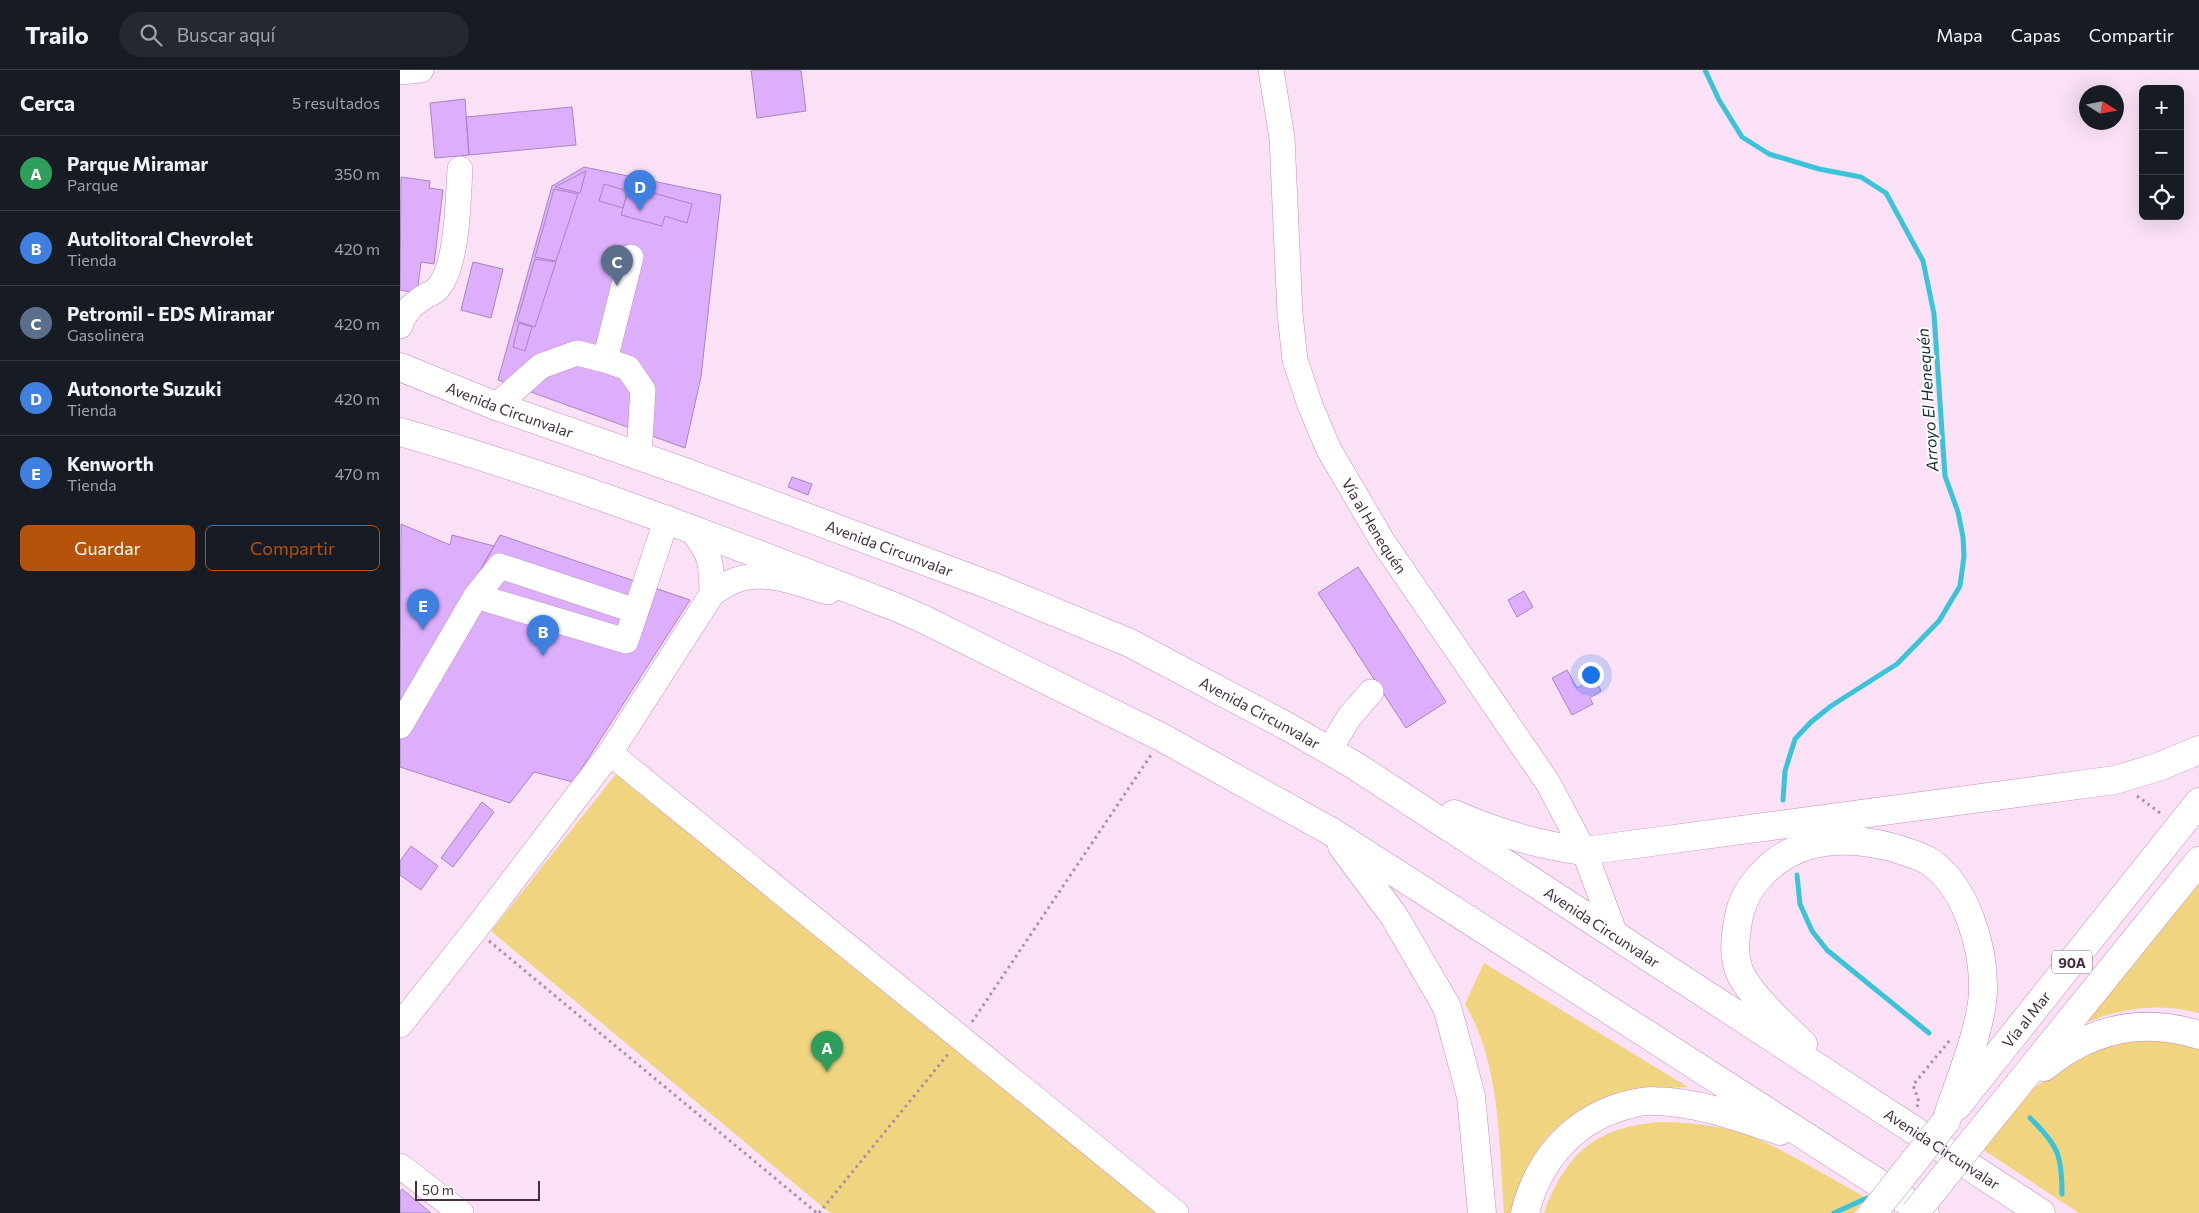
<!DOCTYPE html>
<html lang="es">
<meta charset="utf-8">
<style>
:root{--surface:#171b24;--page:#242831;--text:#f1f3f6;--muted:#9ea1a6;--line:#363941;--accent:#b45309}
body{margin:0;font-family:Commissioner,sans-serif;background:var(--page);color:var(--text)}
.controls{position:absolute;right:15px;top:15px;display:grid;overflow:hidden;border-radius:8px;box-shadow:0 5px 20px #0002}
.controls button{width:45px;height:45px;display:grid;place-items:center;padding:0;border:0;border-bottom:1px solid var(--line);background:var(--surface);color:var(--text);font:25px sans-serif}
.compass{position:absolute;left:1679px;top:15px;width:45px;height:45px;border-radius:50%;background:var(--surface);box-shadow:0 5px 20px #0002;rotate:101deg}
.scale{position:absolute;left:15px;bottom:12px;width:125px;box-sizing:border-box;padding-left:5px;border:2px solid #462e43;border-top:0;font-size:14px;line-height:18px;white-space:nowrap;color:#462e43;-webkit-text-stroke:4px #fff;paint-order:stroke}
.you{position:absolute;left:1190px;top:604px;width:18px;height:18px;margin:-12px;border:4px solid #fff;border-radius:50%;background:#1a73e8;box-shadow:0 0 0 8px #1a73e833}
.badge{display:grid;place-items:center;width:32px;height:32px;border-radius:50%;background:var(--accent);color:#fff;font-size:16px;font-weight:700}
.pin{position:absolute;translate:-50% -41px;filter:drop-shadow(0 1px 2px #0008)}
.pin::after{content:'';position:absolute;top:26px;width:18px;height:15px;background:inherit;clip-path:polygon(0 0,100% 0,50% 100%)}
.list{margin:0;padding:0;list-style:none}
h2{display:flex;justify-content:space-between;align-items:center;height:65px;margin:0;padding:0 20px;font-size:21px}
h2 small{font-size:16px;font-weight:400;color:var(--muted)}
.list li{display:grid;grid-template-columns:32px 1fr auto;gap:15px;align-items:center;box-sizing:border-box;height:75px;padding:0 20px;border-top:1px solid var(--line)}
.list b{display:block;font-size:19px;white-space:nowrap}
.list p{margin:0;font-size:16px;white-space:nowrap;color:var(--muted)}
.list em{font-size:16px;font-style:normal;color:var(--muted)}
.actions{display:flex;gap:10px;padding:15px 20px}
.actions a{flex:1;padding:11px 0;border:1px solid var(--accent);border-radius:8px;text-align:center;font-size:18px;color:var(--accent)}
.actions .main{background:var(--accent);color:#fff}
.icon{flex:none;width:28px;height:28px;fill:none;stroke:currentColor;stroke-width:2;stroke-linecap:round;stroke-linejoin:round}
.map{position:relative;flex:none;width:1799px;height:1143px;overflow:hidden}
header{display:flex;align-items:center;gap:30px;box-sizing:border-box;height:70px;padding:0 25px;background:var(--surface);border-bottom:1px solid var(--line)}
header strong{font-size:24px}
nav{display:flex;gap:28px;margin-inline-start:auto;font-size:18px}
.search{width:350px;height:45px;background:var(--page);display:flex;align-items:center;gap:12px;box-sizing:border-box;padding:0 18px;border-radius:28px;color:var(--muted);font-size:19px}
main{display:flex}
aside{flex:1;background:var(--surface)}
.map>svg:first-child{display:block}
.green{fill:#f1d480}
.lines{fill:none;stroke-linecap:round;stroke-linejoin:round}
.stream{stroke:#3bc3d9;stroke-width:5}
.building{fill:#dcaefb;stroke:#a985c2}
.minor-casing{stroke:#c78dbf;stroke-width:26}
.highway-casing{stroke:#c78dbf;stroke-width:29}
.path{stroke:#a890a5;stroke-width:3;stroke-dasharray:2.5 4;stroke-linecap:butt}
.minor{stroke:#fff;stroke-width:25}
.highway{stroke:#fff;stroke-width:28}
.highway-bridge-casing{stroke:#c78dbf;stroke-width:29;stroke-linecap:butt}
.highway-bridge{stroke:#fff;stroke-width:28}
.labels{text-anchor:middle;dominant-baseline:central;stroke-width:4;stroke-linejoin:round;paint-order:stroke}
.shield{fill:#fff;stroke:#7e6d7b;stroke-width:1}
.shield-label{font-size:14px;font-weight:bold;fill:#462e43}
.street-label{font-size:15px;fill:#462e43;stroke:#fff}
.water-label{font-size:16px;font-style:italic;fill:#112e33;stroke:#fff}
</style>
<header>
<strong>Trailo</strong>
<div class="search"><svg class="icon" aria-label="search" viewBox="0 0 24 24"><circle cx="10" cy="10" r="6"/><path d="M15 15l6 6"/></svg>Buscar aquí</div>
<nav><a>Mapa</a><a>Capas</a><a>Compartir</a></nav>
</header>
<main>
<aside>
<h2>Cerca<small>5 resultados</small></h2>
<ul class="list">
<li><span class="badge" style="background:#2e9e5b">A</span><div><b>Parque Miramar</b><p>Parque</p></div><em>350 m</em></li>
<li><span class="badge" style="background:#3f7fe0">B</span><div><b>Autolitoral Chevrolet</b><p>Tienda</p></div><em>420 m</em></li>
<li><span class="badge" style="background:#5c6f8a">C</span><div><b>Petromil - EDS Miramar</b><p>Gasolinera</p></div><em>420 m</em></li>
<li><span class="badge" style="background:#3f7fe0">D</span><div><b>Autonorte Suzuki</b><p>Tienda</p></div><em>420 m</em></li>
<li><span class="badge" style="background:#3f7fe0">E</span><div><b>Kenworth</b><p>Tienda</p></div><em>470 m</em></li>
</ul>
<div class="actions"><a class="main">Guardar</a><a>Compartir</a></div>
</aside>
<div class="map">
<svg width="1799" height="1143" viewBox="0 0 1799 1143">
<rect width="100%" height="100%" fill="#fae1f6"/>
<path class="green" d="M220,699L766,1143H430L91,861Z
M1799,802V943C1755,932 1719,938 1678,956Z
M1084,893L1288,1017C1277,1018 1265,1017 1254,1019C1241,1021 1229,1025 1217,1028C1152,1045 1128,1080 1115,1143H1104C1099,1074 1101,995 1065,934Z
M1729,966L1799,973V1143H1679L1582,1079L1631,1020L1692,979Z
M1260,1052C1291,1052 1330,1057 1358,1069C1395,1086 1431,1109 1467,1128L1454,1143H1144C1166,1083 1196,1057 1260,1052Z"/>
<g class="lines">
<path class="stream" d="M1305,0L1319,30L1342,67L1369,84L1419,99L1461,107L1486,123L1523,191L1534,244L1545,406L1558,442L1563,467L1564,486L1560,516L1539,551L1497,594L1431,636L1411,652L1395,669L1385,701L1383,730
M1397,805L1400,834L1412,861L1427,880L1529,963
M1630,1048C1658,1075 1662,1085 1662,1124
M1434,1143L1467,1128"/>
</g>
<path class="building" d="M351,0H401L406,41L357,48Z
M65,29L69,85L35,88L30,33Z
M172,37L176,75L69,85L66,47Z
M184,97L321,125L301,307L285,378L98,310L152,116Z
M186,101L180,123L155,117Z
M1,107L30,111L29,118L43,120L34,194L21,192L17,223L0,220Z
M204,114L228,121L223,138L199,131Z
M229,116L292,134L287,153L265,146L262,156L221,145Z
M154,119L178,124L156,191L135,187Z
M135,189L156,192L135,257L117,251Z
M73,192L103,199L91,248L61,240Z
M119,253L132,257L125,281L113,277Z
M392,407L412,414L408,425L388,417Z
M1,454L50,475L52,465L94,476L0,643Z
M100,465L290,530L173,712L134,702L110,733L0,697V643Z
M958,497L1046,632L1006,658L918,523Z
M1124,521L1133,537L1117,547L1108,530Z
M1167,600L1177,618L1195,608L1201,621L1190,628L1193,634L1172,645L1152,608Z
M82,732L94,742L53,797L41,788Z
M11,776L38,796L21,820L0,805V791Z
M2,1119L31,1143H0V1122Z"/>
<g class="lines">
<defs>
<g id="minor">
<path id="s1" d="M871,0L882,68L890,244L895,290L910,335L929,380L983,472L1148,713L1184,781L1215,864"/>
<path d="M0,2L21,0"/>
<path d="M0,256C5,240 13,234 27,225C30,224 35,222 37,219C58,198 58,128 60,99"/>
<path d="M205,290L231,187"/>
<path d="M96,336L141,296L177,283L205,290L228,298L243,320L239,386"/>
<path d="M288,456C310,482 312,490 312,524"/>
<path d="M236,541L100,496L76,526L226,571L267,448"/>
<path d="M0,656L76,526"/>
<path d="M929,680L950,646L971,622"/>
<path d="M210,683L776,1143"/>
<path d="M0,955L75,860L210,683L312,524C319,519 328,513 336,510C366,499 399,514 428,522"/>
<path d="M0,1096L61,1143"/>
</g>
<g id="highway">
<path id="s2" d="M0,297L96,336L282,401L589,515L730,573L890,658L954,695L1641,1143"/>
<path d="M0,362C168,410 330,473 493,536L521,548L763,668L932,762L1525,1143"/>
<path d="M1054,744C1097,763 1138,775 1184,781L1715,710L1761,696L1799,680"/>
<path d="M942,776L994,846L1047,937L1071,1026L1082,1143"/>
<path d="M1403,974C1384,956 1351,926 1340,903C1333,886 1335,869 1338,851C1341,831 1352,813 1367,799C1401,767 1447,766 1491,777C1503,781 1516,784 1527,790C1566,814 1584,877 1583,921C1582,958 1558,1014 1546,1051"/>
<path d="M1644,997C1690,959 1742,947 1799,965"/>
<path id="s3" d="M1557,1036L1799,732"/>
<path d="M1572,1072L1799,791"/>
<path d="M1125,1143C1137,1093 1170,1053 1220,1037C1230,1034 1243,1030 1254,1031C1298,1032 1339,1047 1380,1061"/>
</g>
</defs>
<use href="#minor" class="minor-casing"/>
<use href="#highway" class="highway-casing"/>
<path class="path" d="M1737,726L1763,745
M89,871L417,1143
M572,952L751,685
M1517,1037L1519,1032L1513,1015L1550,970
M419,1143L549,983"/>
<use href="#minor" class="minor"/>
<use href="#highway" class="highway"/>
<defs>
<path id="highway-bridge" d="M1473,1143L1546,1051
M1515,1143L1572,1072"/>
</defs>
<use href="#highway-bridge" class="highway-bridge-casing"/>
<use href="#highway-bridge" class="highway-bridge"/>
</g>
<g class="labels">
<rect class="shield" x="1652" y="880.5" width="40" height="23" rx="4"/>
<g class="shield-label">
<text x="1672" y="892">90A</text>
</g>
<g class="street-label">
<text stroke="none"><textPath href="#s2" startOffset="118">Avenida Circunvalar</textPath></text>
<text stroke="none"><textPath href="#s1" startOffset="476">Vía al Henequén</textPath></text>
<text stroke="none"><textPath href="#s2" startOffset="522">Avenida Circunvalar</textPath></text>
<text stroke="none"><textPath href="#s2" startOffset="928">Avenida Circunvalar</textPath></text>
<text stroke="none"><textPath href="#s2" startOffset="1332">Avenida Circunvalar</textPath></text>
<text stroke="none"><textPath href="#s3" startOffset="111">Vía al Mar</textPath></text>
<text stroke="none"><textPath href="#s2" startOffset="1738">Avenida Circunvalar</textPath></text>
</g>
<g class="water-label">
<text transform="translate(1527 330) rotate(-94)">Arroyo El Henequén</text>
</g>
</g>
</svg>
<div class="controls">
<button>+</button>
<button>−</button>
<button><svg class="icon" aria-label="locate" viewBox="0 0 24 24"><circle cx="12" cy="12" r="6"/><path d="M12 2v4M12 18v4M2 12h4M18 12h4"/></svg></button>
</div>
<svg class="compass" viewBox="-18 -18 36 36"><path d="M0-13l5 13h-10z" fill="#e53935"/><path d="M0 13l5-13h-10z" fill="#9ea1a6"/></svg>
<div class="scale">50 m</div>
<div class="you"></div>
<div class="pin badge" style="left:427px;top:1002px;background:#2e9e5b">A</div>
<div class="pin badge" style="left:143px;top:586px;background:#3f7fe0">B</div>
<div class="pin badge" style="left:217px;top:216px;background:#5c6f8a">C</div>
<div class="pin badge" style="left:240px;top:141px;background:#3f7fe0">D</div>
<div class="pin badge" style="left:23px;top:560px;background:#3f7fe0">E</div>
</div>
</main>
